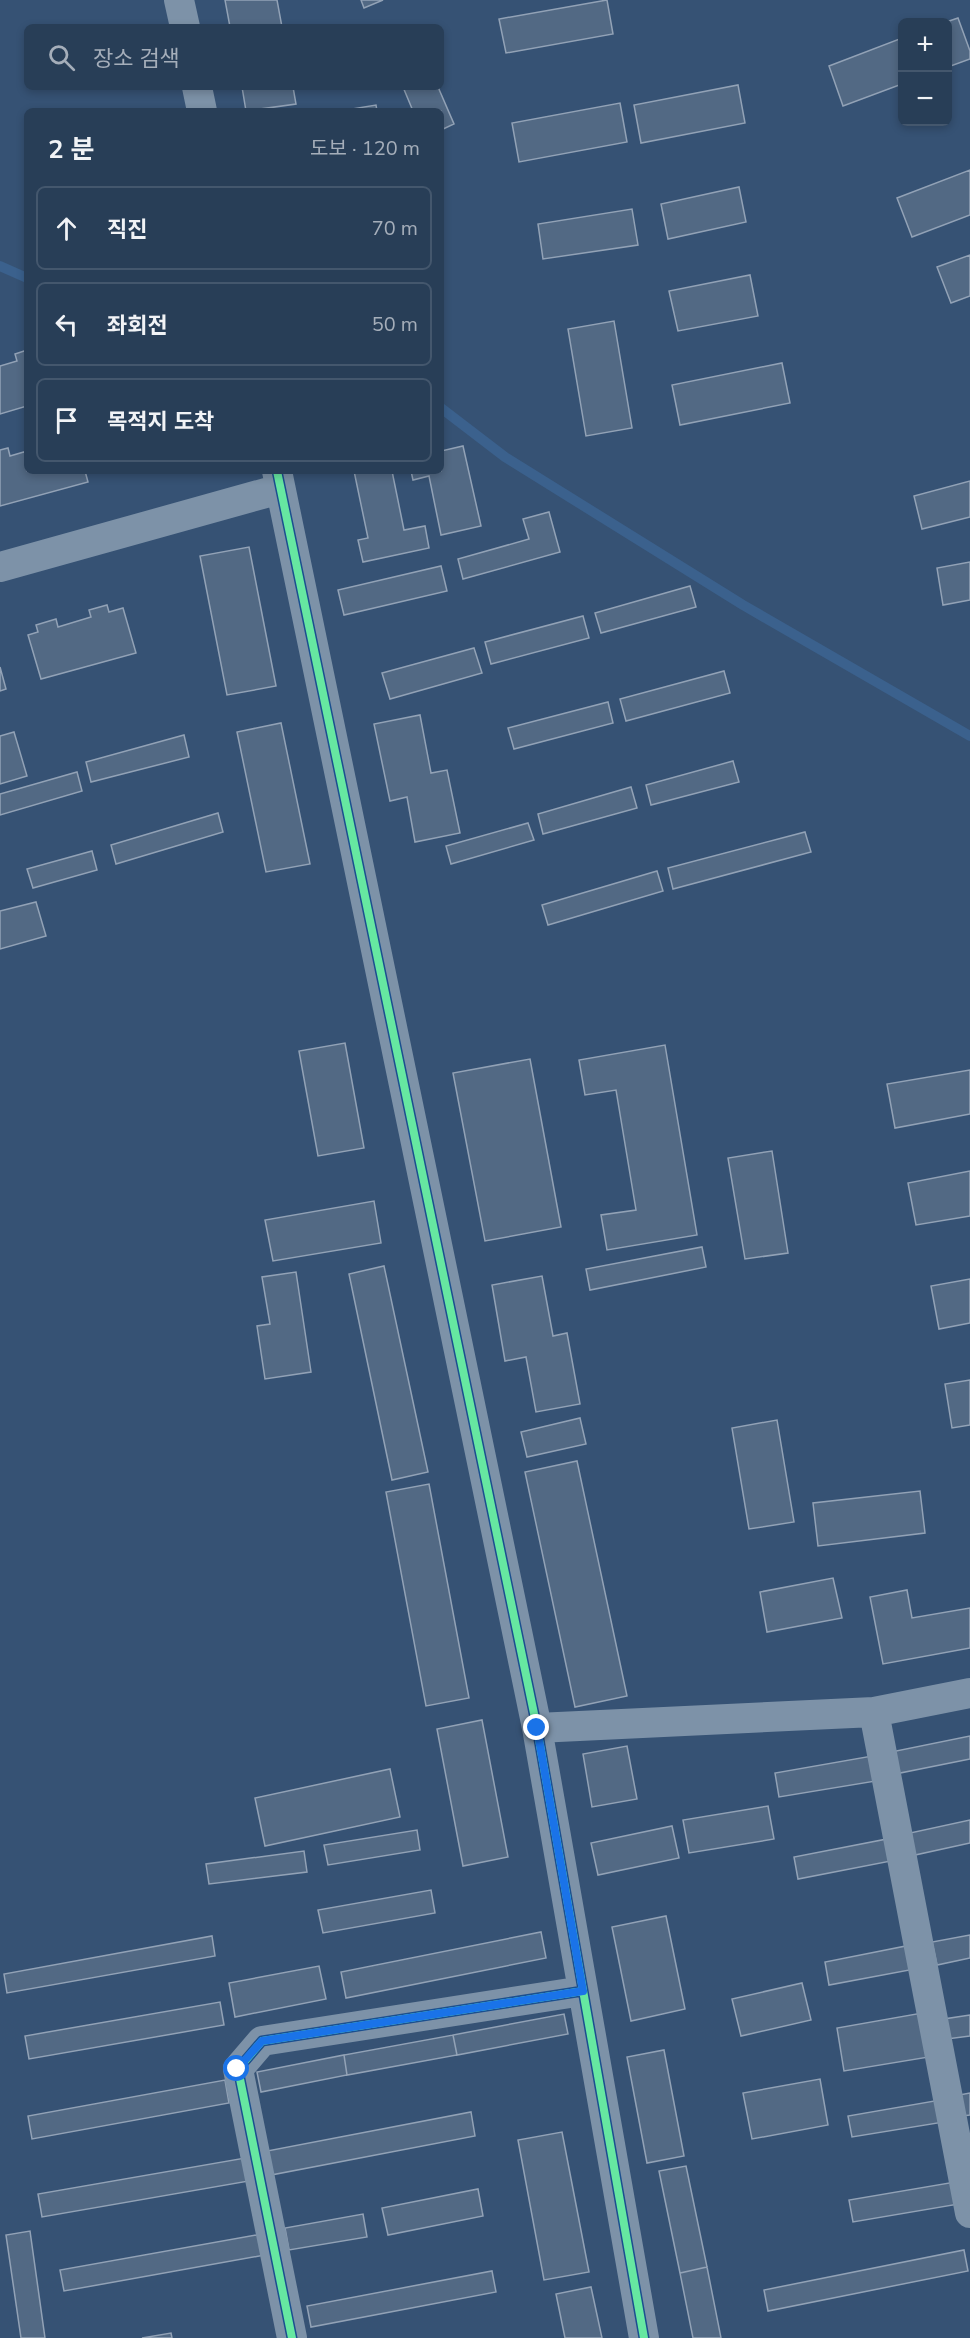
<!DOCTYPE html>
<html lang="ko">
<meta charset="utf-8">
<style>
:root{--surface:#283e57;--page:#344961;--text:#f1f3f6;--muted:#a5aeba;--line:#44576d}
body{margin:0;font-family:"Nunito Sans","Noto Sans KR",sans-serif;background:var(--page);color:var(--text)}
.controls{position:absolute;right:18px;top:18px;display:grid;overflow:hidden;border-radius:9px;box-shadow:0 3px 9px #0003}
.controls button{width:54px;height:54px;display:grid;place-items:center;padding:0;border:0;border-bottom:2px solid var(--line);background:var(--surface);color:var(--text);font:30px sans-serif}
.stop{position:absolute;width:18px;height:18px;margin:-14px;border:4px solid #1a73e8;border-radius:50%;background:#fff}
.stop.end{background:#1a73e8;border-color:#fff;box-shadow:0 2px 6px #0008}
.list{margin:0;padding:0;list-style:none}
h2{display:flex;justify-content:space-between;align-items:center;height:78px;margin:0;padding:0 24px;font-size:26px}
h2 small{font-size:20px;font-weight:400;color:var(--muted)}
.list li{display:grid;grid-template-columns:39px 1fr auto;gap:18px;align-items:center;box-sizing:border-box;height:84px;margin:0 12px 12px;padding:0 12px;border:2px solid var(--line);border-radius:9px}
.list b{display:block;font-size:22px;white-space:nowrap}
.list em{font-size:20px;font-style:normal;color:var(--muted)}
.icon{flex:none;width:33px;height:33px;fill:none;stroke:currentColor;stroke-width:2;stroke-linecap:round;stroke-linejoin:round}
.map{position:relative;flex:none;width:970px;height:2338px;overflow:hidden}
.search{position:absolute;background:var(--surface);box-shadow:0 3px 9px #0003;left:24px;top:24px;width:420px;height:66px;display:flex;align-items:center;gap:15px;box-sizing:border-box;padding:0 21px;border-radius:9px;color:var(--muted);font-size:22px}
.panel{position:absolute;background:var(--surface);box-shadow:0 3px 9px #0003;left:24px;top:108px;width:420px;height:366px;border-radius:9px}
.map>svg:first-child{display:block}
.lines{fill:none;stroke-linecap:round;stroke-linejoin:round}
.stream{stroke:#3b618d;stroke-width:10}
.building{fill:#526984;stroke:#92a2b6;stroke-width:1.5}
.minor{stroke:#7d92a8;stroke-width:30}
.cycleway-casing{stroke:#1b4f8f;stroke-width:11}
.cycleway{stroke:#66e7a1;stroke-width:8}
.route{stroke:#1a73e8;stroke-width:8}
</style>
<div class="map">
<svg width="970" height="2338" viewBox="0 0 970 2338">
<rect width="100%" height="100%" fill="#365274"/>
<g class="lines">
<path class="stream" d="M0,266L27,278
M441,408L505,457L743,605L970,736"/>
</g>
<path class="building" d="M225,0H277L282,27H230Z
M361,0H383L364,8Z
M607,0L613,34L506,53L499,19Z
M958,18L970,51V59L948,67L946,22Z
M902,38V84L843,106L829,66Z
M738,85L745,123L641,143L634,105Z
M242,87H293L296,104L246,111Z
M403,87H438L454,124L441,130V111H413Z
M620,103L627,142L519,162L512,123Z
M376,105L377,111H340Z
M970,170V215L912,237L897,198Z
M739,187L746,222L668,239L661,204Z
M632,209L638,245L543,259L538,224Z
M970,255V296L951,303L937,267Z
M750,275L758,316L678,331L669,291Z
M614,321L632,428L586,436L568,329Z
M27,350V406L0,414V366L17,361L15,354Z
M782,363L790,403L680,425L672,385Z
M463,446L481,526L441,535L429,476L413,480L411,471H441V451Z
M8,448L10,456L27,451V471H85L88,482L0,506V450Z
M354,471H392L404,530L425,526L429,548L363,562L358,540L368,538Z
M970,481V517L922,529L914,496Z
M549,512L560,552L463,579L458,559L529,539L523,519Z
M249,547L276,686L227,695L200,556Z
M970,562V600L943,605L937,568Z
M441,566L447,591L344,615L338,590Z
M690,586L696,607L601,633L595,613Z
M107,605L109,612L123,608L136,653L41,679L28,635L38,632L36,625L56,619L58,627L91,617L89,610Z
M583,616L589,638L491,664L485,642Z
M474,648L482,673L390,699L382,673Z
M0,667L6,689L0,691Z
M724,671L730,693L626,721L620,699Z
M608,702L613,723L514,749L508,728Z
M420,715L431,773L447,770L460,833L415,842L407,797L390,801L374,724Z
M281,723L310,864L266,872L237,732Z
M14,732L27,776L0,784V736Z
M184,735L189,757L91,782L86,762Z
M733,761L739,782L651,805L646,785Z
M77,772L82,791L0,815V794Z
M631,787L637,808L543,834L538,814Z
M218,813L223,832L116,864L111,845Z
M528,823L534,840L451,864L446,846Z
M805,832L811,852L673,889L668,868Z
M92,851L97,870L33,888L27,869Z
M657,871L663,891L548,925L542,905Z
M36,902L46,936L0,949V911Z
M345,1043L364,1148L318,1156L299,1051Z
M665,1045L697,1235L607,1250L601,1215L636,1210L616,1090L585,1095L579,1060Z
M530,1059L561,1227L485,1241L453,1073Z
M970,1070V1114L895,1128L887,1084Z
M772,1151L788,1253L745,1259L728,1158Z
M970,1171V1216L916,1225L908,1183Z
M374,1201L381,1243L273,1261L265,1220Z
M702,1247L706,1267L590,1290L586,1269Z
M384,1266L428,1472L392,1480L349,1274Z
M296,1272L311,1372L265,1379L257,1326L270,1324L262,1277Z
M542,1276L553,1336L567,1333L580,1404L536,1412L526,1357L505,1361L492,1285Z
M970,1279V1323L939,1329L931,1286Z
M970,1380V1425L952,1428L945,1384Z
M580,1418L586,1444L527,1457L521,1432Z
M777,1420L794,1522L749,1529L732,1428Z
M577,1461L627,1696L575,1707L525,1472Z
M429,1484L469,1698L426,1706L386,1492Z
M920,1491L925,1533L818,1546L813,1503Z
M833,1578L842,1618L767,1632L760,1592Z
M907,1590L912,1618L970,1608V1648L883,1664L870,1597Z
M482,1720L508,1857L463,1866L437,1729Z
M970,1736V1759L895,1774L891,1752Z
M627,1746L637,1799L592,1807L583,1754Z
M872,1756L876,1781L779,1797L775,1773Z
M390,1769L400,1817L265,1846L255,1798Z
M768,1806L774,1839L689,1853L683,1820Z
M970,1820V1843L915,1855L910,1833Z
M672,1826L679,1858L598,1875L591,1843Z
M417,1830L420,1850L328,1865L324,1845Z
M887,1839L891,1861L798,1879L794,1857Z
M304,1851L307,1872L209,1884L206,1864Z
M431,1890L435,1913L323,1933L318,1910Z
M666,1916L685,2009L631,2021L612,1927Z
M541,1932L546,1958L346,1998L341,1972Z
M970,1935V1958L937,1965L932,1942Z
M212,1936L215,1956L7,1993L4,1974Z
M911,1945L915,1969L829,1985L825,1962Z
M319,1966L326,1999L235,2017L229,1983Z
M802,1983L811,2020L741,2036L732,1999Z
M220,2002L224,2025L29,2059L25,2036Z
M922,2013L929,2057L844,2071L837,2028Z
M564,2014L568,2034L457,2055L453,2035Z
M970,2015V2036L947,2039L944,2019Z
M453,2035L457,2055L347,2075L344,2055Z
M664,2050L684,2156L647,2163L627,2057Z
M344,2055L347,2075L261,2092L257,2072Z
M820,2079L828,2125L752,2139L743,2093Z
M225,2080L229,2103L32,2139L28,2116Z
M970,2093V2115L963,2116L959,2095Z
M940,2100L944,2122L852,2137L848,2116Z
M471,2112L475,2136L271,2175L267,2151Z
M562,2132L589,2272L544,2280L518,2140Z
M245,2158L249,2181L42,2217L38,2194Z
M686,2166L707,2267L680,2273L659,2171Z
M955,2182L959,2204L853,2222L849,2200Z
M478,2189L483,2216L388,2235L382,2208Z
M363,2214L367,2237L289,2250L285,2228Z
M30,2231L45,2338H21L6,2235Z
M262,2234L265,2255L64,2291L60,2270Z
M964,2250L968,2271L768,2311L764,2290Z
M707,2267L721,2338H693L680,2273Z
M492,2271L496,2292L311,2327L307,2306Z
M591,2287L602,2338H565L556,2294Z
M171,2333L172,2338H142Z"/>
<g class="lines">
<path class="minor" d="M179,0L185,27
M197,87L202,111
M277,471L537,1728L644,2338
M0,567L280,489
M874,1712L970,2213
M537,1728L874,1712L970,1693
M292,2338L238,2069L262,2041L583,1991"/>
<defs>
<path id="cycleway" d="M277,471L537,1728L644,2338
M292,2338L238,2069L262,2041L583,1991"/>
</defs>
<use href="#cycleway" class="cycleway-casing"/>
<use href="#cycleway" class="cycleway"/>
</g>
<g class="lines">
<path class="route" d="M237,2069L262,2041L583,1991L537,1728"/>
</g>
</svg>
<div class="controls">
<button>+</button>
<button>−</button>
</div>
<div class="stop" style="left:237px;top:2069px"></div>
<div class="stop end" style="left:537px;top:1728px"></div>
<div class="search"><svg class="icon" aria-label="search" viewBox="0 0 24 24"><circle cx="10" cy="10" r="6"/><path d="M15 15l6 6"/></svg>장소 검색</div>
<section class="panel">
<h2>2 분<small>도보 · 120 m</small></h2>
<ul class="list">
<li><svg class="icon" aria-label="ahead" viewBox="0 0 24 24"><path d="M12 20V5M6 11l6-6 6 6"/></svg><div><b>직진</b></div><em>70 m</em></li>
<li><svg class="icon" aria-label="left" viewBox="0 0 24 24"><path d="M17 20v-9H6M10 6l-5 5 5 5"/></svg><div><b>좌회전</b></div><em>50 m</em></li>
<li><svg class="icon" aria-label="arrive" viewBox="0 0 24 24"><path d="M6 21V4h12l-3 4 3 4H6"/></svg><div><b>목적지 도착</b></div></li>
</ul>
</section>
</div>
